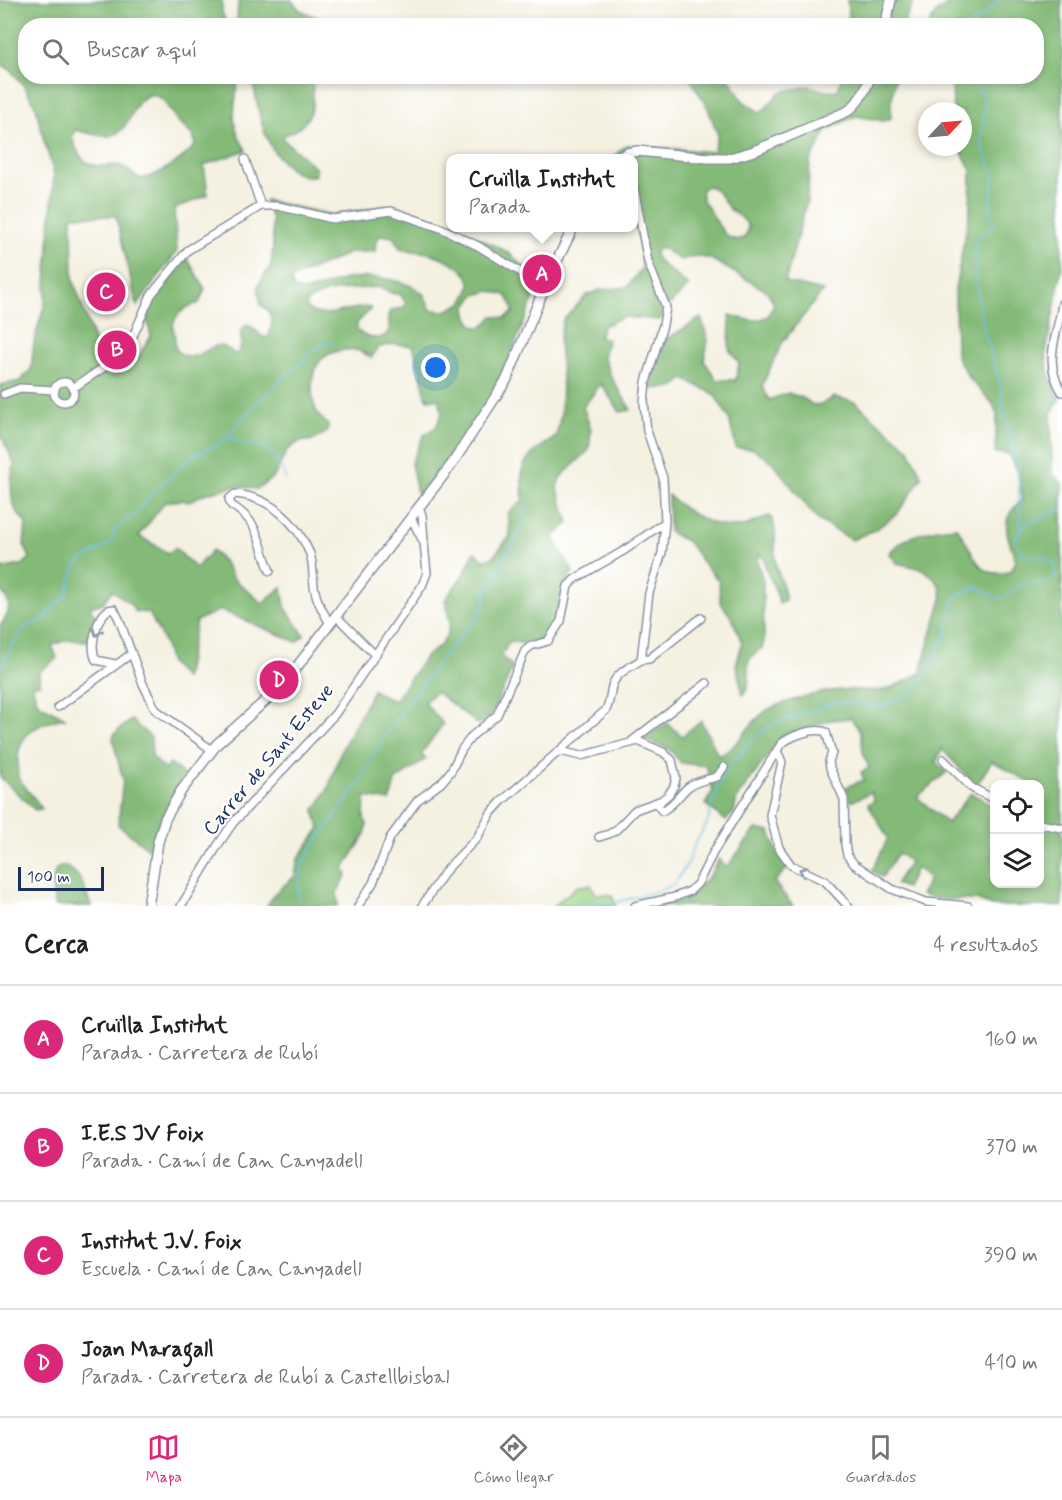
<!DOCTYPE html>
<html lang="es">
<meta charset="utf-8">
<style>
:root{--surface:#fff;--page:#f6f6f6;--text:#202124;--muted:#757577;--line:#e0e0e0;--accent:#db2777}
body{margin:0;font-family:Mynerve,sans-serif;background:var(--page);color:var(--text)}
.controls{position:absolute;right:18px;bottom:18px;display:grid;overflow:hidden;border-radius:12px;box-shadow:0 3px 9px #0003}
.controls button{width:54px;height:54px;display:grid;place-items:center;padding:0;border:0;border-bottom:2px solid var(--line);background:var(--surface);color:var(--text);font:30px sans-serif}
.compass{position:absolute;left:918px;top:102px;width:54px;height:54px;border-radius:50%;background:var(--surface);box-shadow:0 3px 9px #0003;rotate:64deg}
.scale{position:absolute;left:18px;bottom:15px;width:86px;box-sizing:border-box;padding-left:6px;border:3px solid #1b2f5e;border-top:0;font-size:16px;line-height:21px;white-space:nowrap;color:#1b2f5e;-webkit-text-stroke:4px #fff;paint-order:stroke}
.you{position:absolute;left:436px;top:368px;width:21px;height:21px;margin:-15px;border:4px solid #fff;border-radius:50%;background:#1a73e8;box-shadow:0 0 0 9px #1a73e833}
.badge{display:grid;place-items:center;width:39px;height:39px;border-radius:50%;background:var(--accent);color:#fff;font-size:20px;font-weight:700}
.pin{position:absolute;translate:-50% -50%;border:3px solid #fff;box-shadow:0 2px 6px #0006}
.popup{position:absolute;left:446px;top:154px;width:192px;height:78px;box-sizing:border-box;display:grid;place-content:center;border-radius:12px;background:var(--surface);filter:drop-shadow(0 2px 4px #0005);font-size:20px;white-space:nowrap;color:var(--muted)}
.popup b{font-size:22px;color:var(--text)}
.popup::after{content:'';position:absolute;left:50%;top:100%;margin-left:-12px;border:12px solid transparent;border-top-color:var(--surface)}
.list{margin:0;padding:0;list-style:none}
h2{display:flex;justify-content:space-between;align-items:center;height:78px;margin:0;padding:0 24px;font-size:26px}
h2 small{font-size:20px;font-weight:400;color:var(--muted)}
.list li{display:grid;grid-template-columns:39px 1fr auto;gap:18px;align-items:center;box-sizing:border-box;height:108px;padding:0 24px;border-top:2px solid var(--line)}
.list b{display:block;font-size:22px;white-space:nowrap}
.list p{margin:0;font-size:20px;white-space:nowrap;color:var(--muted)}
.list em{font-size:20px;font-style:normal;color:var(--muted)}
.icon{flex:none;width:33px;height:33px;fill:none;stroke:currentColor;stroke-width:2;stroke-linecap:round;stroke-linejoin:round}
.map{position:relative;flex:none;width:1062px;height:906px;overflow:hidden}
.search{position:absolute;background:var(--surface);box-shadow:0 3px 9px #0003;left:18px;right:18px;top:18px;height:66px;display:flex;align-items:center;gap:15px;box-sizing:border-box;padding:0 21px;border-radius:24px;color:var(--muted);font-size:22px}
.sheet{height:510px;background:var(--surface)}
nav{display:flex;justify-content:space-around;align-items:center;box-sizing:border-box;height:84px;border-top:2px solid var(--line);background:var(--surface);font-size:16px;color:var(--muted)}
nav a{display:grid;justify-items:center;gap:3px}
nav .on{color:var(--accent)}
.map>svg:first-child{display:block}
.green{fill:#a4da8b;stroke:#608474;stroke-width:1.5}
.forest{fill:#83ba77;stroke:#4f746a;stroke-width:1.5;fill-rule:evenodd}
.lines{fill:none;stroke-linecap:round;stroke-linejoin:round}
.stream{stroke:#6ebfe9;stroke-width:1.5}
.street-casing{stroke:#8890a0;stroke-width:10}
.secondary-casing{stroke:#8890a0;stroke-width:12}
.street{stroke:#fff;stroke-width:7}
.secondary{stroke:#fff;stroke-width:9}
.oneway{stroke:#8d97ae}
.labels{text-anchor:middle;dominant-baseline:central;stroke-width:4.5;stroke-linejoin:round;paint-order:stroke}
.street-label{font-size:20px;fill:#1b2f5e;stroke:#fff}
</style>
<div class="map">
<svg width="1062" height="906" viewBox="0 0 1062 906">
<rect width="100%" height="100%" fill="#fff"/>
<filter id="ink" filterUnits="userSpaceOnUse"><feTurbulence type="fractalNoise" baseFrequency=".0167" numOctaves="2"/><feDisplacementMap in="SourceGraphic" scale="12" xChannelSelector="R" yChannelSelector="G"/><feConvolveMatrix kernelMatrix="1 2 1 2 8 2 1 2 1" color-interpolation-filters="sRGB"/></filter>
<filter id="wash" filterUnits="userSpaceOnUse"><feTurbulence type="fractalNoise" baseFrequency=".008" numOctaves="4" result="noise"/><feDisplacementMap in="SourceGraphic" scale="24" xChannelSelector="R" yChannelSelector="G"/><feGaussianBlur stdDeviation="1.35" result="paint"/><feColorMatrix in="noise" values="0 0 0 0 0 0 0 0 0 0 0 0 0 0 0 0 0 1.4 0 .05"/><feComposite in="paint" operator="in"/></filter>
<g filter="url(#wash)">
<rect width="100%" height="100%" fill="#f4f1e1"/>
<path class="green" d="M591,885L596,894L612,895L616,906H553L578,886Z"/>
<path class="forest" d="M0,0H222V12L227,25L26,26V76L238,77C236,109 227,120 246,150L204,165L208,195L174,209L177,251L137,306L116,216H72L73,279L102,363L113,377L137,359L151,336L145,311L187,258L205,289L199,303C187,306 174,314 173,327C173,330 175,333 175,336C174,346 175,355 188,356C208,358 213,333 234,354L238,353L241,346V330L247,325C256,327 258,335 265,338L269,336C274,323 273,312 261,305L258,286L271,265L273,246L272,220L265,200L332,215L387,206L450,225V228H456C492,244 522,251 537,290L500,381L476,420L425,491L420,493L417,492L411,463L424,435L436,427L442,413L439,399H427L413,346L394,344L379,347L371,358C363,351 356,349 345,350C323,352 312,365 312,387C312,396 313,406 318,414C320,418 325,421 328,425L327,432L314,440L299,442L288,449L274,477L257,489L236,486L207,493L187,502L183,500L165,502L139,536L168,553L175,548L196,568L212,550L225,563L233,578L262,603L282,587L285,607L304,635L297,642L220,610L196,621L185,679L170,663L164,642L149,613L136,612L130,604L112,590L103,603L90,607L96,618L89,641L68,640L52,645L57,658L39,672L40,684L32,685L38,703L65,718C40,723 18,731 18,761C18,765 17,771 18,775C19,783 37,799 42,809L35,810L0,777V625C11,614 12,601 0,590V569L22,565L30,558L24,545L26,523L16,511L12,500L11,482L14,463L0,433V385L20,381L31,369L34,342L45,302L54,174L41,130L36,107L22,83L10,70L0,63ZM149,95L157,96L163,100L176,119L194,137L195,145C187,156 155,179 140,178C132,177 129,168 121,166C115,164 109,166 103,166C83,166 78,155 72,138L75,130C85,132 99,137 109,136C132,132 130,102 149,95ZM381,235L393,237L400,248C410,252 422,251 432,254C445,258 472,270 470,286C469,292 465,298 462,303L446,311L431,310C427,304 427,297 422,293C406,278 367,275 346,279C332,282 305,297 293,287L291,280L295,277L352,252H375L376,241ZM378,287L394,294H400L406,303L404,307L390,311L388,315C388,319 390,326 389,330C383,344 364,337 357,330V323L371,309L369,307C351,306 318,323 306,307L308,301L325,293L341,290ZM490,291L506,295L512,305L513,313L505,318L493,316L483,327C472,329 467,318 466,308L475,295Z
M238,0H291L300,10L319,18L323,25H237Z
M847,0H915L902,26L850,25Z
M954,0H1062V267L1046,352C1046,370 1051,384 1060,400L1051,413L1052,474L1062,483V906H992L976,900L936,899L921,895L929,878L916,868L906,888L895,884L910,862L898,853L882,877L872,871L888,838L868,804L874,801L871,792L851,802L846,787L864,780L861,772L869,768L863,752L861,733L851,718L831,720L782,736L737,798L734,812L726,821L705,804L713,791L706,766L681,763L669,749L642,739L667,723L682,736L701,721L717,753L720,756C744,743 751,714 778,705C797,698 826,690 846,690C859,689 870,692 883,690C897,687 909,679 921,673L927,648L942,599L940,586L932,576L922,569L897,563L889,553C905,534 932,529 956,527C975,548 973,580 1009,572L1016,562C1012,547 1002,529 1009,515C1012,509 1018,504 1022,500L1020,476L1008,454L995,453L997,415L993,404L969,378L956,355L955,289L970,210L971,170L959,147H963V111H953L952,77L1036,76V26H931L930,22L937,12ZM942,749L976,786L992,761L1033,784H1040V884H994V806L971,793L947,823L917,797L947,772L936,763Z
M252,77H312C314,97 316,117 296,130C292,133 287,133 283,136L284,140L316,168V175C308,178 301,176 294,171C262,151 259,111 252,77Z
M689,77H728L743,101L761,113L780,92L808,86L826,91L838,90L842,77H896L891,103V118L883,121L856,116L827,130L810,162L807,201L785,282L823,291L782,343L762,386L769,400L788,393L803,398L813,405L822,404L834,397L855,402L909,449L922,477L897,514L876,529L852,540L818,520L772,462L753,449L736,448L729,418L714,394L684,379L674,387L650,389L656,361L665,340L701,318L708,340L704,361L717,380H736L739,363L729,349L730,315C744,319 753,324 768,316L774,303L767,291L711,259L697,256L680,260L664,249H657L655,255L660,263L689,286L673,301L660,320L623,317L603,326L599,337L608,339L603,356L611,377L631,410L620,412L601,384L583,407L591,430L589,450L560,478L557,487L569,523L553,537L573,572L563,586L559,601L558,618L545,638L525,644L510,641L501,656L513,667L491,716L478,724L436,692L424,702L443,724L421,754L426,759L395,781L390,801L365,797L364,818L367,824L365,835L344,868L347,875L337,892L338,906H267L274,894L295,876L298,859L320,828L314,811L328,789L341,751L373,690L394,701L426,656L441,645L447,635L450,623L445,600L465,572L474,552L484,559L492,558L510,536L508,513L523,501C523,491 521,480 522,471C525,455 544,445 556,437L561,414L562,376L559,342L563,320L587,295L600,290L627,287L642,268L641,251L634,217V158H612L626,145L713,152L718,135L707,106ZM708,186C719,189 721,198 728,207C736,217 755,220 745,237C726,247 719,224 710,211C705,203 700,200 702,189Z
M668,495C686,512 718,532 744,526C753,524 761,518 770,516C779,530 773,547 776,564C778,577 786,587 785,601L779,603C777,587 765,575 764,559L760,554L757,560L763,581L764,641L762,648C734,666 759,673 743,695L736,665L742,643L732,618L720,602L719,581L703,563L688,542L669,532Z
M131,720L151,737L152,757L166,770L170,763L185,776L159,823L151,851L118,825L123,780L113,740L114,734Z
M756,829L770,832L779,856L788,868L774,882L793,906H657L689,898L709,876L719,859L727,867Z
M63,866C83,872 84,890 91,906H56C51,894 52,881 56,869Z"/>
<g class="lines">
<path class="stream" d="M968,26L986,14L999,0
M972,76L985,102L981,142L994,175L990,206L994,224L976,240L974,273L985,333L1000,383L1005,417L1017,462L1021,528
M228,437L248,445L261,446L268,449L279,463L286,479
M0,667L21,632L26,627L45,619L54,606L66,596L74,569L79,562L109,544L113,540V530L134,516L152,493L193,455L217,445L228,437L243,417L288,373L303,362L309,352L330,342L334,343
M297,906L301,865L318,839L359,784L382,738L449,649L482,613L486,594L494,574L514,543L528,504
M575,906L586,900H592L604,904L617,902L662,890L674,884L688,863L694,845L708,822L712,803L723,774L755,737L775,723L836,702L879,707L908,696L924,679L946,634L953,603L960,593L978,587L995,597L1002,598L1022,584L1046,582L1052,580L1056,575L1054,564L1049,559C1031,556 1023,560 1015,539L1026,524L1062,509"/>
</g>
</g>
<g filter="url(#ink)">
<g class="lines">
<defs>
<path id="street" d="M245,159L261,206
M1062,303C1058,336 1042,360 1062,392
M54 392a10 10 0 1 1 20 0a10 10 0 1 1-20 0Z
M73,388L106,366L130,343L151,295L188,250L261,206H278L333,219L391,211L443,229L478,246L532,279
M4,394L20,388L55,390
M419,508L422,515L424,540
M270,571C258,542 260,522 231,505L229,499L235,494C270,497 297,522 310,554C314,566 312,579 315,591C317,603 324,613 330,624
M336,616L375,655
M641,660L649,659L701,618
M115,664L96,660C89,646 96,619 108,610L114,609L119,619L143,684L156,710L212,750
M58,707L131,654
M632,741L707,683
M560,751L581,756L638,741L663,752L672,760L676,778L674,786L669,794L662,800L635,810L616,830L609,834L599,837
M777,751L782,762L770,815L779,848L791,865L825,881L848,906
M943,759L972,788L994,799
M661,801L658,806L662,811C674,805 679,795 688,787C696,781 708,779 717,777L724,767
M1040,824L1062,828
M181,906L218,845L233,823L335,714L422,586L427,573L424,543L411,518
M358,906L373,883L390,838L418,800L441,783L451,771L462,749L472,736L497,715L525,651L531,646L548,641L561,621L568,586L575,579L625,550L665,522
M422,906L447,869L477,838L491,813L502,801L606,710C610,702 610,694 612,686C616,673 630,667 641,660L649,593L662,553L665,522L663,478L647,431L644,402L646,382L663,325L666,307L648,262L634,188
M635,906L675,897L690,891L698,883L714,851L781,744C791,736 814,727 826,732L832,753L829,761L830,768L844,799L845,844L847,855L854,864L892,889L926,902L968,906"/>
<path id="secondary" d="M885,26L891,0
M618,158L627,153L638,151L708,158H730L754,151L848,111C860,102 865,90 871,76
M532,279L539,281L548,279
M148,906L158,842L165,819L181,791L217,744L283,685L452,464L507,379L548,279L573,228"/>
</defs>
<use href="#street" class="street-casing"/>
<use href="#secondary" class="secondary-casing"/>
<use href="#street" class="street"/>
<use href="#secondary" class="secondary"/>
</g>
<defs><path id="oneway-chevron" d="M-2-3.5L2.5 0L-2 3.5" fill="none" stroke-width="1.6" stroke-linecap="round" stroke-linejoin="round" transform="scale(1.5)"/></defs>
<g class="oneway">
<use href="#oneway-chevron" transform="translate(97 632) rotate(107)"/>
<use href="#oneway-chevron" transform="translate(803 871) rotate(-155)"/>
</g>
</g>
<g class="labels">
<g class="street-label">
<text transform="translate(269 760) rotate(-50)">Carrer de Sant Esteve</text>
</g>
</g>
</svg>
<div class="controls">
<button><svg class="icon" aria-label="locate" viewBox="0 0 24 24"><circle cx="12" cy="12" r="6"/><path d="M12 2v4M12 18v4M2 12h4M18 12h4"/></svg></button>
<button><svg class="icon" aria-label="layers" viewBox="0 0 24 24"><path d="M12 4l9 5-9 5-9-5zM3 14l9 5 9-5"/></svg></button>
</div>
<svg class="compass" viewBox="-18 -18 36 36"><path d="M0-13l5 13h-10z" fill="#e53935"/><path d="M0 13l5-13h-10z" fill="#757577"/></svg>
<div class="scale">100 m</div>
<div class="you"></div>
<div class="pin badge" style="left:542px;top:274px">A</div>
<div class="popup"><b>Cruïlla Institut</b>Parada</div>
<div class="pin badge" style="left:117px;top:350px">B</div>
<div class="pin badge" style="left:106px;top:292px">C</div>
<div class="pin badge" style="left:279px;top:680px">D</div>
<div class="search"><svg class="icon" aria-label="search" viewBox="0 0 24 24"><circle cx="10" cy="10" r="6"/><path d="M15 15l6 6"/></svg>Buscar aquí</div>
</div>
<section class="sheet">
<h2>Cerca<small>4 resultados</small></h2>
<ul class="list">
<li><span class="badge">A</span><div><b>Cruïlla Institut</b><p>Parada · Carretera de Rubí</p></div><em>160 m</em></li>
<li><span class="badge">B</span><div><b>I.E.S JV Foix</b><p>Parada · Camí de Can Canyadell</p></div><em>370 m</em></li>
<li><span class="badge">C</span><div><b>Institut J.V. Foix</b><p>Escuela · Camí de Can Canyadell</p></div><em>390 m</em></li>
<li><span class="badge">D</span><div><b>Joan Maragall</b><p>Parada · Carretera de Rubí a Castellbisbal</p></div><em>410 m</em></li>
</ul>
</section>
<nav>
<a class="on"><svg class="icon" aria-label="map" viewBox="0 0 24 24"><path d="M3 6l6-2 6 2 6-2v14l-6 2-6-2-6 2zM9 4v14M15 6v14"/></svg>Mapa</a>
<a><svg class="icon" aria-label="directions" viewBox="0 0 24 24"><path d="M12 3l9 9-9 9-9-9zM9 14v-3h6M13 9l2 2-2 2"/></svg>Cómo llegar</a>
<a><svg class="icon" aria-label="saved" viewBox="0 0 24 24"><path d="M7 4h10v16l-5-4-5 4z"/></svg>Guardados</a>
</nav>
